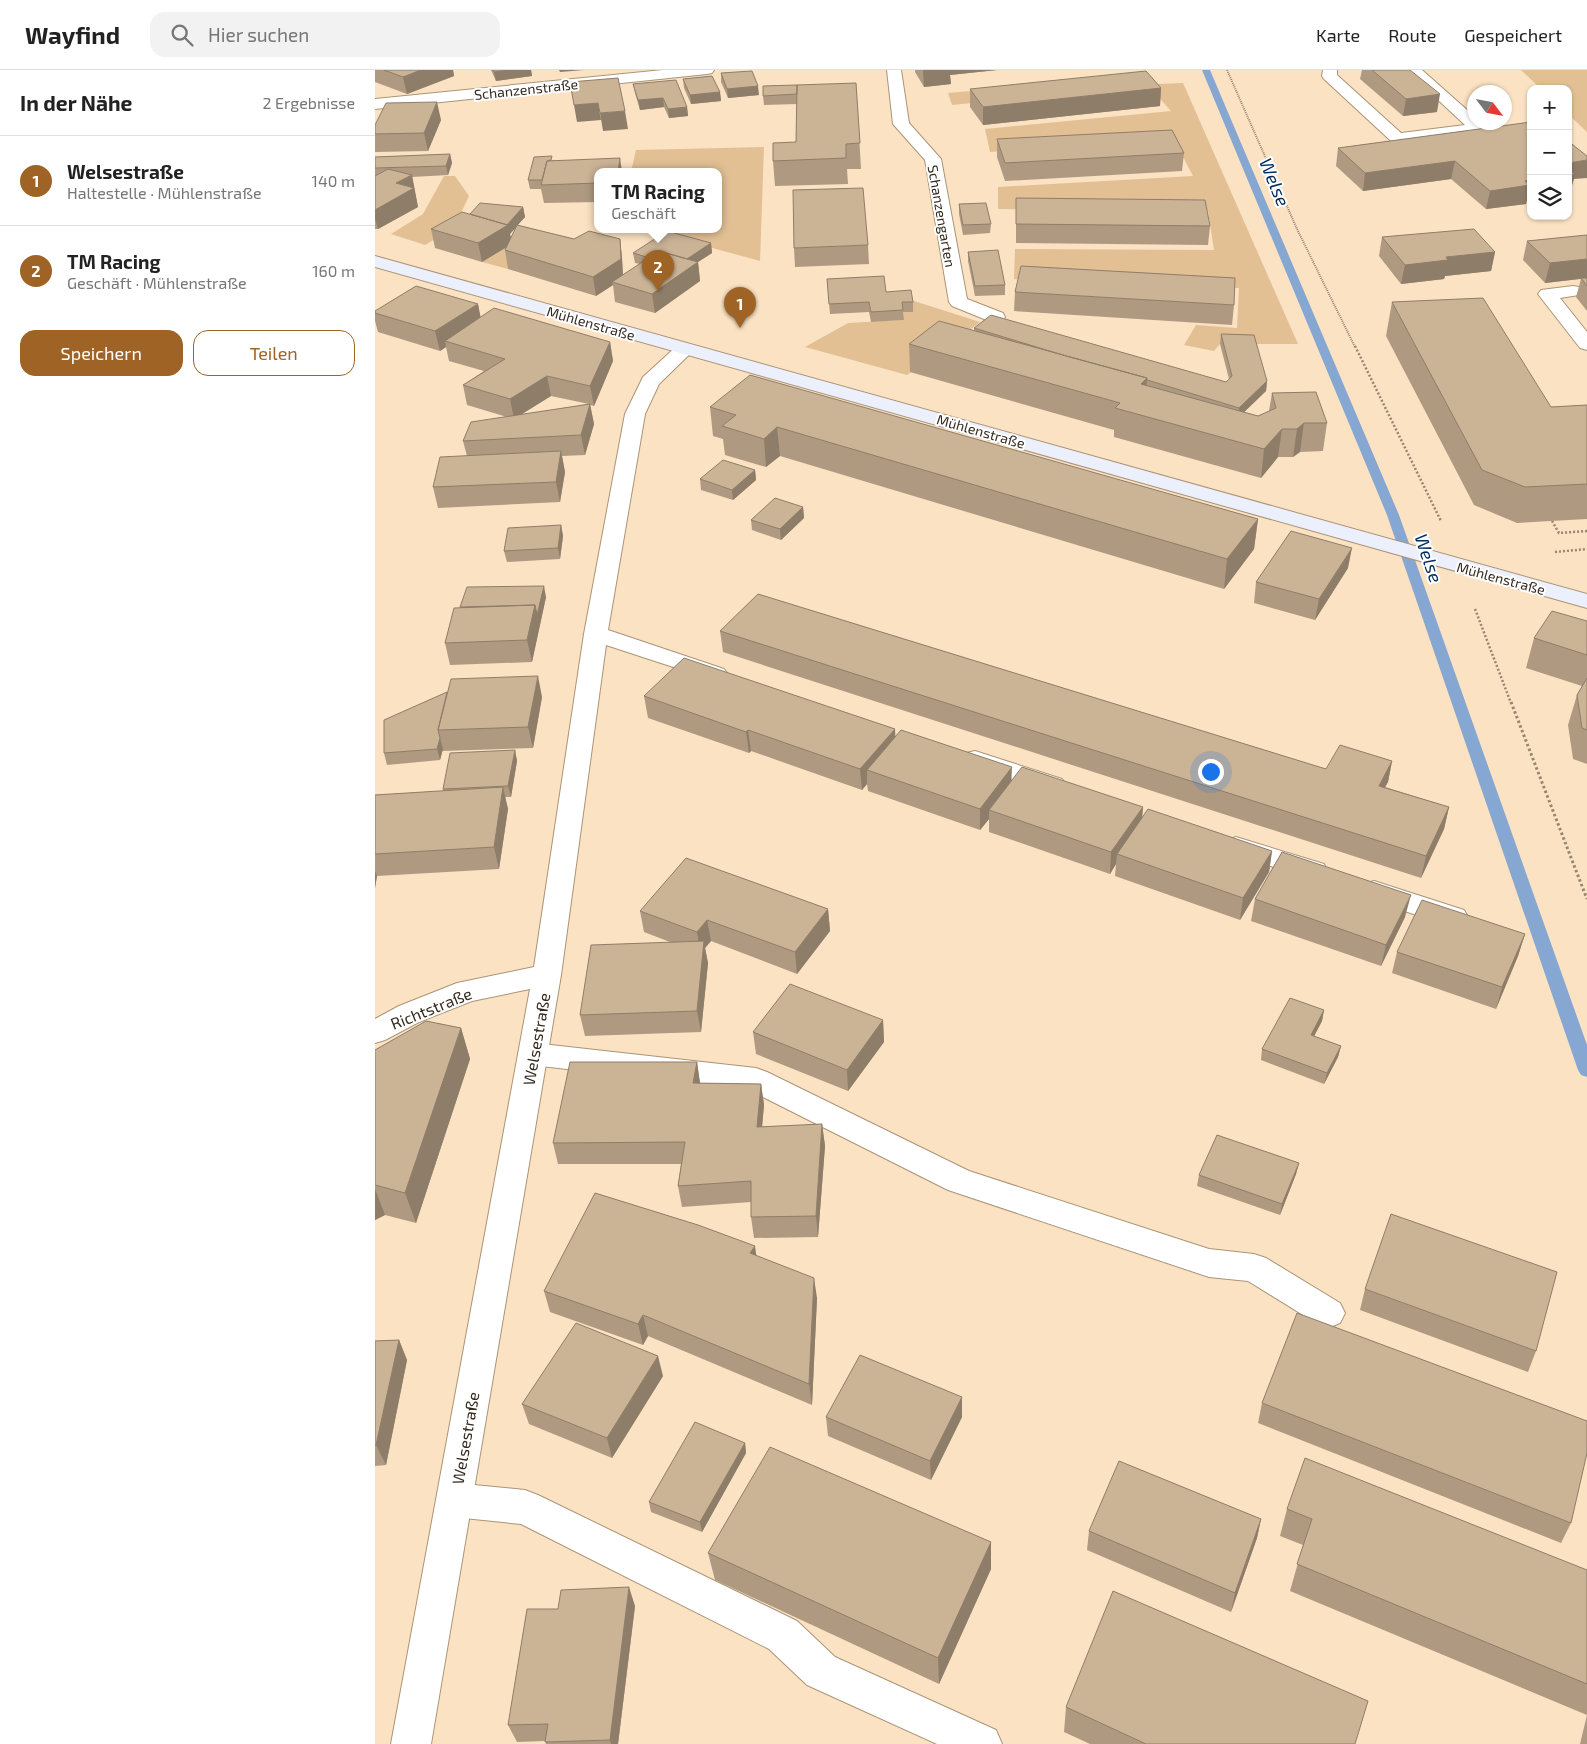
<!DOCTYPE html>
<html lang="de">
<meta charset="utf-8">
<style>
:root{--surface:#fff;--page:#f2f2f2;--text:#222;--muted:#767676;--line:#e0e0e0;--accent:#9f6425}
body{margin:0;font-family:"Exo 2",sans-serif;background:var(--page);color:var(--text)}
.controls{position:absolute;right:15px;top:15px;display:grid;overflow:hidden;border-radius:10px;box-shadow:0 1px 4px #0004}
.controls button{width:45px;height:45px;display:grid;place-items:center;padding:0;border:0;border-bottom:1px solid var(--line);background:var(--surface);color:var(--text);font:25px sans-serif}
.compass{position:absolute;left:1092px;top:15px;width:45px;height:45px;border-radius:50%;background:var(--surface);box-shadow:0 1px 4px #0004;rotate:122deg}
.you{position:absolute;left:835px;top:701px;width:18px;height:18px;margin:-12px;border:4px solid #fff;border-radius:50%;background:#1a73e8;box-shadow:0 0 0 8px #1a73e833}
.badge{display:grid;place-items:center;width:32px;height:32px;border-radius:50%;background:var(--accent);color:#fff;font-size:16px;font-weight:700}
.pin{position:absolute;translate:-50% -41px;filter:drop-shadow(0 1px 2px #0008)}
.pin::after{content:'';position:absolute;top:26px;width:18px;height:15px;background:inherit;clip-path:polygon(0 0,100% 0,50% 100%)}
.popup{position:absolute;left:219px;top:98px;width:128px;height:65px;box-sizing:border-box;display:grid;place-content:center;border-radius:10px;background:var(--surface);filter:drop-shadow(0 1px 4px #0005);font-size:16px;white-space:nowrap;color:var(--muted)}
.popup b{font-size:19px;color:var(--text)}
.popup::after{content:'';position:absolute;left:50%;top:100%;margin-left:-10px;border:10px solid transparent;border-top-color:var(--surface)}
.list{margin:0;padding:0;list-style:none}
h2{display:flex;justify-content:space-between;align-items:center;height:65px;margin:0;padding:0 20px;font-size:21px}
h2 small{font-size:16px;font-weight:400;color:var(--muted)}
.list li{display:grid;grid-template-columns:32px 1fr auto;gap:15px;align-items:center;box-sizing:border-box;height:90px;padding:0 20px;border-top:1px solid var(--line)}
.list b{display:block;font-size:19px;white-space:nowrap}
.list p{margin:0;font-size:16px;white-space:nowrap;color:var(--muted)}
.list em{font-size:16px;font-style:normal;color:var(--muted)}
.actions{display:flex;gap:10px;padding:15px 20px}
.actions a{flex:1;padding:11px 0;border:1px solid var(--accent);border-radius:15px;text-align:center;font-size:18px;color:var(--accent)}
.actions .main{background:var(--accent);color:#fff}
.icon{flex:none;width:28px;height:28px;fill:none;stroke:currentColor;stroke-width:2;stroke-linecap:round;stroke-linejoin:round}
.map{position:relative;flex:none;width:1212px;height:1674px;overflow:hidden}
header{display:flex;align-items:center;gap:30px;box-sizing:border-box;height:70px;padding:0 25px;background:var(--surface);border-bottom:1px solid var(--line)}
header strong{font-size:24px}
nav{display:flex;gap:28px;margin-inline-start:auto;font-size:18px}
.search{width:350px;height:45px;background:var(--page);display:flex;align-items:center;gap:12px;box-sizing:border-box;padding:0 18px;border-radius:15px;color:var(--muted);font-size:19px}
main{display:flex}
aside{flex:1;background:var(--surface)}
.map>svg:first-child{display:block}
.green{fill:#e2c094}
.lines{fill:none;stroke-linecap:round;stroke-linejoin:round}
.stream{fill:#85a7d1;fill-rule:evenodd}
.service-casing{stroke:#ab9477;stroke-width:2}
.minor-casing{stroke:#ab9477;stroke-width:2}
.secondary-casing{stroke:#ab9477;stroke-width:2}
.path-far2{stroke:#978671;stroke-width:2;stroke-dasharray:1 1;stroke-linecap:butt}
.path-far1{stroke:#978671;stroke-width:2.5;stroke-dasharray:2 2;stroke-linecap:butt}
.path{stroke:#978671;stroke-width:3;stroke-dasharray:2.5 2.5;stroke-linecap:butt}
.service{fill:#fff;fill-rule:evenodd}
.minor{fill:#fff;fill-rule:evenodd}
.secondary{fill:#eceffc;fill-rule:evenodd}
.wall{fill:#af9a81;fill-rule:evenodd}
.shaded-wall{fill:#8e7d69}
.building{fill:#cbb396;stroke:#8e7d69}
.labels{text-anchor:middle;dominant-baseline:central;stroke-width:4;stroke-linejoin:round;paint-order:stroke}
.far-street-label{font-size:14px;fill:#33291e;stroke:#fff}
.street-label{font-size:16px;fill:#33291e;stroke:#fff}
.water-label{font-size:18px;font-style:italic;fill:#002d60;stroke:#fff}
</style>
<header>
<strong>Wayfind</strong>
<div class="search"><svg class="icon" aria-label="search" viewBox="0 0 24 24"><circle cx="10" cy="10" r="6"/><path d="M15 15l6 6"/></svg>Hier suchen</div>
<nav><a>Karte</a><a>Route</a><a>Gespeichert</a></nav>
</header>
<main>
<aside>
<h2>In der Nähe<small>2 Ergebnisse</small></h2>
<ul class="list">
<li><span class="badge">1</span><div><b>Welsestraße</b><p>Haltestelle · Mühlenstraße</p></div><em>140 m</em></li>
<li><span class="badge">2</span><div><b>TM Racing</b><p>Geschäft · Mühlenstraße</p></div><em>160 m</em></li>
</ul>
<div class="actions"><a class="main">Speichern</a><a>Teilen</a></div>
</aside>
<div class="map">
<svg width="1212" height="1674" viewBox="0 0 1212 1674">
<rect width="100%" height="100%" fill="#fbe2c3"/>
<path class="green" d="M1146,0H1212V62L1193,44V19H1166Z
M775,5L783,14L808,13L923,274H845L839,281L809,275L821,255L862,258L864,218L639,209L640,179L839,180L833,141L623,139V117L818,106L798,68L615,82L610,59L796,41L773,15L577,35L573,23Z
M389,77L385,191L301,168L303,160H343V102H256L261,80Z
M69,106H80L94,126L79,158L50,175L16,164L48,144Z
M137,174L133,199L107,192Z
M536,230L605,252L569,280L532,305L430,277L473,253L528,250L527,242Z"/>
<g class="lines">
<path class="stream" d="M827,0H835L1024,445L1212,975V1007L1206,1005L1203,1000L1012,445Z"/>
<defs>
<path id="service" d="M948,0H962V5L1026,63L1090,55L1031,0H1047L1100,47V52H1106L1111,58L1109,61L1103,63L1022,73L1016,71L949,9L947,6Z
M1198,216L1204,217L1207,221L1204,225L1185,228L1212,262V280L1205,278L1163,224L1166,220Z
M158,973L381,998L392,1002L594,1101L834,1179L879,1184L891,1188L965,1233L970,1243L965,1253L953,1258L941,1253L873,1211L834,1207L573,1120L376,1021L158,995L147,992L143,984L147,976Z
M79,1413L150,1420L163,1425L422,1551L460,1587L621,1660L627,1674H562L432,1615L394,1579L146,1454L79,1447L66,1442L61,1430L66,1418Z"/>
<path id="minor" d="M288,0H339L337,3L332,4L0,39V29Z
M512,0H526L534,53L566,89L592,229L628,243L630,247L628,251L621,253L614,251L577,236L574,232L550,90L518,54Z
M310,273L317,275L320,279L284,314L270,344L233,560L349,599L353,604L349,609L341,611L231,575L186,905L56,1674H16L155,919L97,931L44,952L10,970L0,973V949L24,936L82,913L159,897L209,564L250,344L268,307L303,275Z
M600,681L687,709L691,715L687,721L678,723L591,695L587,689L591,683Z
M861,767L949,794L952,801L949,808L939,810L852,782L848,776L852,770Z
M999,811L1089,840L1093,847L1089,854L1079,857L989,828L985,821L989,814Z"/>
<path id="secondary" d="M0,186L1212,524V538L0,197Z"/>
</defs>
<use href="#service" class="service-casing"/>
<use href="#minor" class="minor-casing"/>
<use href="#secondary" class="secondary-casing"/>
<path class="path-far2" d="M852,0L922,159L980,277"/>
<path class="path-far1" d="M980,276L1066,451
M1177,451L1184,463L1212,461
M1180,482L1212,479
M1100,539L1136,633"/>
<path class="path" d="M1136,632L1212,829"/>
<use href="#service" class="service"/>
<use href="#minor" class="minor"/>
<use href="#secondary" class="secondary"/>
</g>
<path class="wall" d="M0,0H78L79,6L32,24L0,12Z
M116,0H156L157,6L121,11Z
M540,0H622L575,5L576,14L549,17L540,2Z
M987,0H1035L1062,42L1028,46L985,9Z
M346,3L384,25L353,28L346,12Z
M308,9L345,22L346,31L316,34L309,18Z
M481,13L486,99H472L473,114L400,116L398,91L421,72L422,34L389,35L388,26Z
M258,14L312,37L313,46L294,48L289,37L265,40L260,23Z
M786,18L785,36L608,55L595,37V19Z
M66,50L53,81L0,82V55Z
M1156,52L1152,129L1151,134L1111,139L1076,109L988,121L961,96L963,78Z
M622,69L809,83L807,101L630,111L622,87Z
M75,84L77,93L73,105L37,107L43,137L3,159H0V87Z
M177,90L223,102V132L169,133L166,119H155L153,110Z
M641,128L835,156L833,175L641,173Z
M584,134L616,154L615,163L588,165L584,144Z
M148,137L150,147L142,155L199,169H245L247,188L248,205L265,194L260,193L258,183L336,173L337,183L323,192L325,211L280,243L240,232L238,215L221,226L133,199L130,180L131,177L107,192L60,178L56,159L95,144ZM141,157L136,168L135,164Z
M1212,165V241L1201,227L1206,209L1170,213L1148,190L1152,171Z
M1007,167L1120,182L1116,201L1070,206L1069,209L1026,214L1004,186Z
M493,175L494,194L420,197L419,178Z
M593,182L630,215V225L600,226L593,191Z
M452,209L511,222L538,232V242H528L529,250L496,252L494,242L455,244Z
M640,222L859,235L857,255L639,241Z
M1017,232L1176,337L1212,335V449L1142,453L1099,435L1011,266Z
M103,234L105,247L235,272L238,291L219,336L215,335L219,354L210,385L187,386L190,402L185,432L63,438L58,417L92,386L88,371L132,347L92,335L88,315L109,301L74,291L71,277L65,281L3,262L0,251V241ZM176,326L214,334L145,345Z
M599,258L851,312L854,309L845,274L846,264L892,311L891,321L869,342L883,346L894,341L897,323L952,353L948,381L925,382L918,387H903L886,408L739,367V360L535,302L534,274L599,261Z
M335,337L883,449L879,479L849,519L405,386L391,397L350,385L348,369L338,366Z
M380,400L381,410L358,430L326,420L325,409Z
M428,437L429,448L406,470L377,460L376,450Z
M186,455L188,466L185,489L132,492L129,481Z
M973,498L940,550L879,533L881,512Z
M171,527L157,592L75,595L70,573L85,537Z
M1212,551V694L1198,689L1193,655L1202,625L1207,616L1151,598L1159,568Z
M345,561L951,699L1017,691L1013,712L1010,717L1074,737L1069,759L1046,808L348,582Z
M269,626L521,666L636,710L768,737L767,747L897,781L894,802L865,850L740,806L741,794L735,804L614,762V749L605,760L493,721L492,714L487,720L376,681L374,683L273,648Z
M167,627L158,678L68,681V679L65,690L12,695L9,683V650Z
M140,680L142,691L136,727H130L133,739L124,799L2,806L0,818V725L68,721V719Z
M880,829L1030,847L1006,896L876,851Z
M453,839L455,861L422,904L336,871L330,878L333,893L326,962L210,966L205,945L295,872L269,862L265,841Z
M1150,864L1143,886L1121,939L1017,903L1022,882Z
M949,940L947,951L939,966L966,976L963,987L949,1014L886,990L887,979Z
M508,950L509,972L473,1021L381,984L378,962Z
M86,958L95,989L41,1153L10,1145L0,1150V980Z
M322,992L325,1013L386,1014L389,1035L387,1057L447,1054L450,1076L443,1167L379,1168L376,1147V1132L307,1137L303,1116L306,1094H183L178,1073Z
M924,1093L921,1104L905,1145L822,1116L824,1105Z
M381,1186L442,1228L437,1335L273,1266L268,1275L175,1242L169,1221Z
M990,1219L1161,1281L1153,1302L985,1240Z
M24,1270L32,1290L11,1395L0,1396V1271Z
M288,1306L237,1388L154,1354L147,1334Z
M587,1327V1347L556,1410L453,1366L451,1347Z
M887,1333L1196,1453L1186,1473L883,1353Z
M370,1373L371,1383L327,1462L276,1442L274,1432Z
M912,1439L1212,1500V1674H1205L1212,1645L915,1521L928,1475L905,1466Z
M886,1449L882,1468L856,1542L712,1480L714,1461Z
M333,1483L616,1499L564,1614L340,1510Z
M260,1536L243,1674H171L170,1671L142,1672L133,1655L183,1539Z
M691,1637L980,1674H715L689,1662Z"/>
<path class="shaded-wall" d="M46,0H78L79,6L32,24L28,7Z
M135,0H156L157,6L121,11L119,2Z
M184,0H209L185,2Z
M548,0H622L575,5L576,14L549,17Z
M383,16L384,25L353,28L352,19Z
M786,18L785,36L608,55V37Z
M345,22L346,31L316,34L315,25Z
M1065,24L1062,42L1028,46L1031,29Z
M288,28L289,37L265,40L263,30Z
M62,32L66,50L53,81L49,63Z
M223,33L226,50L202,52L199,35Z
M312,37L313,46L294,48L293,39Z
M250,41L253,59L228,61L225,43Z
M75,84L77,93L73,105L71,96Z
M245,88L247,102H243Z
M1212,90V108L1199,109L1195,122L1193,123V93Z
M1080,91L1076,109L988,121L990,103Z
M37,105L43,137L3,159L0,149V140L21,113Z
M1156,110V128L1152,129L1151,134L1111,139L1115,121L1150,111Z
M148,137L150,147L135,164L137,174L107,192L103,173Z
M245,169L247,188L248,208L237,212L238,215L221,226L218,207Z
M336,173L337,183L323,192L325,211L280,243L277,224L302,195Z
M1120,182L1116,201L1070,206L1069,209L1026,214L1030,195L1071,187Z
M1212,189V208L1170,213L1175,193Z
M103,234L107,254L70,271L71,277L65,281L60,261Z
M235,272L238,291L219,336L215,316Z
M172,306L176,326L139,349L135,329Z
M772,308L770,336L766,314Z
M892,311L891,321L863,348L864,338Z
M215,334L219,354L210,385L206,365Z
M929,353L925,382L918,387L922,359Z
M402,357L405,386L391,397L389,369Z
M907,359L903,387L886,408L889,379Z
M186,381L190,402L185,432L181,412Z
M380,400L381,410L358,430L357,420Z
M428,437L429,448L406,470L405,459Z
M883,449L879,479L849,519L852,489Z
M186,455L188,466L185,489L183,478Z
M977,478L973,498L940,550L944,529Z
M169,516L171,527L157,592L152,570L160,535Z
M163,606L167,627L158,678L153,657Z
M520,659L521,680L492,700V714L487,720L485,699Z
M373,660L376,681L374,683L371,662Z
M65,668L68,679L65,690L62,679Z
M140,680L142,691L136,727L133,716Z
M1017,691L1013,712L999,737L1004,716Z
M637,697L636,719L614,740V749L605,760V739Z
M128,717L133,739L124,799L119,777Z
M768,737L766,759L742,784L741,794L735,804L736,782Z
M1074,737L1069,759L1046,808L1051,786Z
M897,781L894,802L865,850L868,828Z
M0,801L2,806L0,818Z
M1036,825L1030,847L1006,896L1011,875Z
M453,839L455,861L422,904L420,882Z
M332,850L336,871L330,878L333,893L326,962L322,941L325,884L322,862Z
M1150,864L1143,886L1121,939L1127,917Z
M949,940L947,951L934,976L936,965Z
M508,950L509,972L473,1021L472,1000Z
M86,958L95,989L41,1153L30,1123Z
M966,976L963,987L949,1014L952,1003Z
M322,992L325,1013H318Z
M386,1014L389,1035L385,1079L382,1057Z
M447,1054L450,1076L443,1167L441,1146Z
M924,1093L921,1104L905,1145L907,1134Z
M0,1119L10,1145L0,1150Z
M380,1176L383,1197L375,1183Z
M439,1208L442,1228L437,1335L434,1314Z
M268,1245L273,1266L268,1275L263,1254Z
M24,1270L32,1290L11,1395L1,1375Z
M283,1286L288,1306L237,1388L232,1368Z
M587,1327V1347L556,1410L555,1391Z
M370,1373L371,1383L327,1462L325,1452Z
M886,1449L882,1468L856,1542L860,1523Z
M616,1472V1499L564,1614L563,1588Z
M254,1517L260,1536L243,1674H236L235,1670Z"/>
<path class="building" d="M9,0H46L28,7Z
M118,0H135L119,2Z
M997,0H1035L1065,24L1031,29Z
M377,1L383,16L352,19L346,3Z
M771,1L786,18L608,37L595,19Z
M337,6L345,22L315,25L308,9Z
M243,8L250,41L225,43L223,33L199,35L195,12Z
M301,10L312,37L293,39L288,28L263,30L258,14Z
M481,13L485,73L471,74V88L398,91V73L421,72L422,15Z
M422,15V24L388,26V16Z
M62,32L49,63L0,64V55L11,33Z
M1156,52V110L1150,111L1155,115L1115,121L1080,91L990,103L963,78Z
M797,60L809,83L630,93L622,69Z
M1193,71L1212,86V90L1193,93Z
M75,84L71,96L0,98V87Z
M177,86L176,90L172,91L167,110H153L159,87Z
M245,88L243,102H223V113L166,115L172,91Z
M13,99L37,105L21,113L39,118L0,140V106Z
M1193,99L1200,104L1193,105Z
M488,118L493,175L419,178L418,120Z
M641,128L830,130L835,156L641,154Z
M105,133L148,137L132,155L95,144Z
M611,133L616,154L588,155L584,134Z
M87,142L133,155L103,173L56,159Z
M142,155L199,169L214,161L245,169L246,189L218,207L130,180Z
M1099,159L1120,182L1071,187L1073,190L1030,195L1007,167Z
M292,161L336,173L312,189L284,181L275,188L258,183Z
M1212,165V189L1175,193L1152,171Z
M623,180L630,215L600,216L593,182Z
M284,181L323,192L277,224L237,212Z
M646,196L860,208L859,235L640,222Z
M509,206L511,222L536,220L538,232H527L528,240L496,242L494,232L454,234L452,209Z
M1206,208H1212V216Z
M41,216L103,234L60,261L0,243V241Z
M1108,228L1176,337L1212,335V414L1150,417L1107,400L1017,232Z
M119,238L235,272L215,316L172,306L135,329L88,315L130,289L70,271Z
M616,245L851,312L857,306L846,264L879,265L892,311L864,338L772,310V308L691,286L599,258Z
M564,251L772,308L766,314L883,346L901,338L897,323L941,322L952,353H929L922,359H907L889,379L740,338L745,333L534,274Z
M375,305L883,449L852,489L402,357L389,369L347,356L361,345L335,337Z
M215,334L206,365L88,371L96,352Z
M186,381L181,412L58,417L65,387Z
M348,390L380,400L357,420L325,409Z
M400,428L428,437L405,459L376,450Z
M186,455L183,478L129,481L133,458Z
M916,461L977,478L944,529L881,512Z
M169,516L162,545L160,535L85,537L92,517Z
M383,524L951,699L965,675L1017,691L1004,716L1074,737L1051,786L345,561Z
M160,535L152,570L70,573L79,538Z
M1177,541L1212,551V585L1159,568Z
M309,588L520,659L485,699L373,660L371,662L269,626Z
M163,606L153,657L63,660L76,609Z
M1212,608V660L1207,658L1202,625Z
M72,622L63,660L65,668L62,679L9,683V650Z
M526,660L637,697L605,739L492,700Z
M140,680L133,716L68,719L75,683Z
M647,697L768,737L736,782L614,740Z
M128,717L119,777L0,784V725Z
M773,739L897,781L868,828L742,784Z
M907,782L1036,825L1011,875L880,829Z
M311,788L453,839L420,882L332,850L322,862L265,841Z
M1047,830L1150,864L1127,917L1022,882Z
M329,871L322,941L205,945L216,875Z
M415,914L508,950L472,1000L378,962Z
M915,928L949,940L936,965L966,976L952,1003L887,979Z
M51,951L86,958L30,1123L0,1115V980Z
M195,992H322L318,1013L386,1014L382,1057L447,1054L441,1146L376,1147V1111L303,1116L310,1072L178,1073Z
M842,1065L924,1093L907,1134L824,1105Z
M220,1123L323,1155L380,1176L375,1183L439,1208L434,1314L268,1245L263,1254L169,1221Z
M1016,1144L1182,1202L1161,1281L990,1219Z
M922,1243L1212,1351V1383L1196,1453L887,1333Z
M201,1253L283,1286L232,1368L147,1334Z
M24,1270L1,1375H0V1271Z
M485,1285L587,1327L555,1391L451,1347Z
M320,1352L370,1373L325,1452L274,1432Z
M395,1377L616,1472L563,1588L333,1483Z
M930,1388L1212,1500V1614L922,1494L937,1449L912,1439Z
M744,1391L886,1449L860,1523L714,1461Z
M254,1517L235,1670L170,1672L173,1654L133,1655L152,1539H183L186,1520Z
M738,1521L993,1631L980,1674H771L691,1637Z"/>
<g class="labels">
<g class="far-street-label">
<text transform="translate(151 19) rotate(-6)">Schanzenstraße</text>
<text transform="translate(567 146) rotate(80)">Schanzengarten</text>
<text transform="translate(216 253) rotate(16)">Mühlenstraße</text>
<text transform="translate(606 361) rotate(16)">Mühlenstraße</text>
<text transform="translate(1126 508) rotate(15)">Mühlenstraße</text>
</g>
<g class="street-label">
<text transform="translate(56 938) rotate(-22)">Richtstraße</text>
<text transform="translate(161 969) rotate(-80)">Welsestraße</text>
<text transform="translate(90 1368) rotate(-80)">Welsestraße</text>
</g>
<g class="water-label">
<text transform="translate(900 112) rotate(67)">Welse</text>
<text transform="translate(1054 488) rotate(71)">Welse</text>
</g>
</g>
</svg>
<div class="controls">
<button>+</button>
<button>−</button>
<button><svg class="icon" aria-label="layers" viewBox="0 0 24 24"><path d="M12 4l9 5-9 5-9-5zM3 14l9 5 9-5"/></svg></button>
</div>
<svg class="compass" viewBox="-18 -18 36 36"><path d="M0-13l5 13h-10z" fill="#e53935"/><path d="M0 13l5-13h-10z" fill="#767676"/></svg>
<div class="you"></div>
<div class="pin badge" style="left:365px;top:258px">1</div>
<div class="pin badge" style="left:283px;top:221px">2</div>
<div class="popup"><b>TM Racing</b>Geschäft</div>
</div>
</main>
